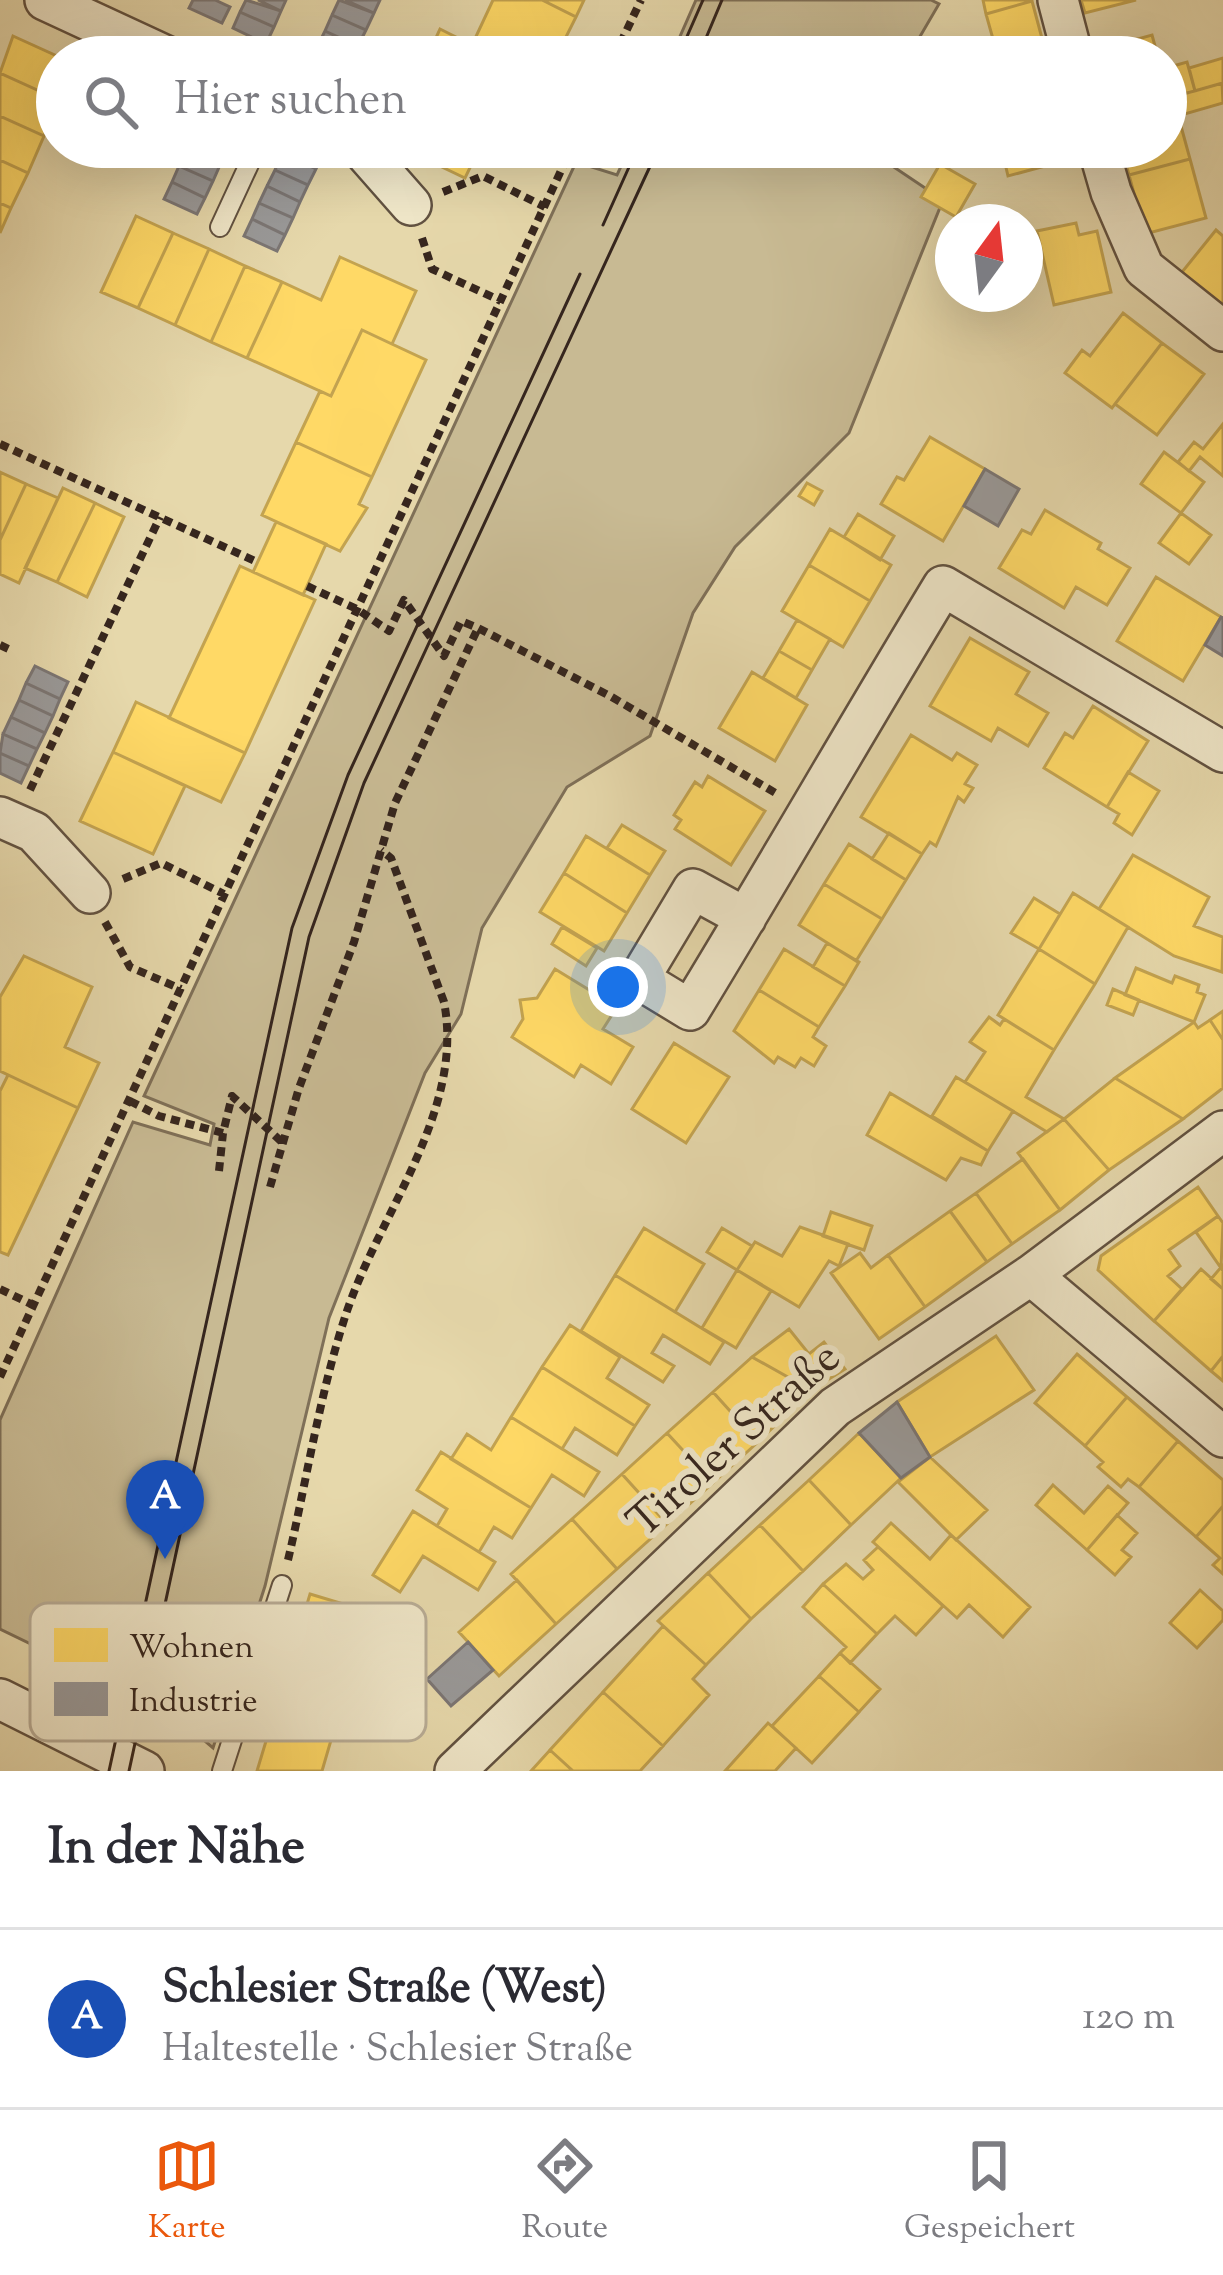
<!DOCTYPE html>
<html lang="de">
<meta charset="utf-8">
<style>
:root{--surface:#fff;--page:#f2f2f3;--text:#2b2b33;--muted:#7c7c81;--line:#e1e1e2;--accent:#ea580c}
body{margin:0;font-family:"Sorts Mill Goudy",serif;background:var(--page);color:var(--text)}
.compass{position:absolute;left:935px;top:204px;width:108px;height:108px;border-radius:50%;background:var(--surface);box-shadow:0 12px 48px #0002;rotate:15deg}
.you{position:absolute;left:618px;top:987px;width:42px;height:42px;margin:-30px;border:9px solid #fff;border-radius:50%;background:#1a73e8;box-shadow:0 0 0 18px #1a73e833}
.badge{display:grid;place-items:center;width:78px;height:78px;border-radius:50%;background:var(--accent);color:#fff;font-size:39px;font-weight:700}
.pin{position:absolute;translate:-50% -99px;filter:drop-shadow(0 3px 6px #0008)}
.pin::after{content:'';position:absolute;top:63px;width:42px;height:36px;background:inherit;clip-path:polygon(0 0,100% 0,50% 100%)}
.list{margin:0;padding:0;list-style:none}
h2{display:flex;justify-content:space-between;align-items:center;height:156px;margin:0;padding:0 48px;font-size:51px}
h2 small{font-size:39px;font-weight:400;color:var(--muted)}
.list li{display:grid;grid-template-columns:78px 1fr auto;gap:36px;align-items:center;box-sizing:border-box;height:180px;padding:0 48px;border-top:3px solid var(--line)}
.list b{display:block;font-size:45px;white-space:nowrap}
.list p{margin:0;font-size:39px;white-space:nowrap;color:var(--muted)}
.list em{font-size:39px;font-style:normal;color:var(--muted)}
.icon{flex:none;width:66px;height:66px;fill:none;stroke:currentColor;stroke-width:2;stroke-linecap:round;stroke-linejoin:round}
.map{position:relative;flex:none;width:1223px;height:1771px;overflow:hidden}
.search{position:absolute;background:var(--surface);box-shadow:0 12px 48px #0002;left:36px;right:36px;top:36px;height:132px;display:flex;align-items:center;gap:30px;box-sizing:border-box;padding:0 42px;border-radius:66px;color:var(--muted);font-size:45px}
.sheet{height:336px;background:var(--surface)}
nav{display:flex;justify-content:space-around;align-items:center;box-sizing:border-box;height:168px;border-top:3px solid var(--line);background:var(--surface);font-size:33px;color:var(--muted)}
nav a{display:grid;justify-items:center;gap:6px}
nav .on{color:var(--accent)}
.map>svg:first-child{display:block}
.green{fill:#c8ba93;stroke:#7f7058;stroke-width:3}
.homes{fill:#ffd966;stroke:#c3a350;stroke-width:3}
.industry{fill:#999;stroke:#7b7674;stroke-width:3}
.lines{fill:none;stroke-linecap:round;stroke-linejoin:round}
.service-casing{stroke:#625241;stroke-width:22}
.minor-casing{stroke:#625241;stroke-width:44}
.path{stroke:#36261e;stroke-width:8;stroke-dasharray:9 6;stroke-linecap:butt}
.service{stroke:#efe6c8;stroke-width:18}
.minor{stroke:#efe6c8;stroke-width:39}
.tram{stroke:#36261e;stroke-width:3}
.labels{text-anchor:middle;dominant-baseline:central;stroke-width:12;stroke-linejoin:round;paint-order:stroke}
.street-label{font-size:45px;fill:#36261e;stroke:#efe6c8}
.key{fill:#efe6c8;stroke:#b8ac95;stroke-width:3}
.key-label{font-size:33px;fill:#36261e}
</style>
<div class="map">
<svg width="1223" height="1771" viewBox="0 0 1223 1771">
<rect width="100%" height="100%" fill="#e6d8ab"/>
<filter id="stains"><feTurbulence type="fractalNoise" baseFrequency=".00167" numOctaves="4"/><feColorMatrix values="0 0 0 0 .2 0 0 0 0 .09 0 0 0 0 .02 0 0 0 .5 -.17"/></filter>
<radialGradient id="worn" r=".72"><stop offset=".6" stop-color="#630" stop-opacity="0"/><stop offset="1" stop-color="#630" stop-opacity=".3"/></radialGradient>
<path class="green" d="M696,0H931L939,4L908,57H671Z
M630,147H864L943,200L849,433L735,547L693,613L650,736L567,787L482,928L461,1014L425,1073L329,1318L265,1586L213,1748L171,1712L0,1629V1420L133,1122L210,1145L214,1124L144,1096L576,162L617,175Z"/>
<path class="homes" d="M493,0H542L576,17L556,57H497L472,45Z
M542,0H584L576,17Z
M983,0H1032V1L986,14Z
M1081,0H1136L1085,13Z
M1032,1L1047,57H998L986,14Z
M440,29L472,45L497,57H427Z
M1152,35L1158,57H1096L1094,51Z
M13,36L59,57L57,99L0,73Z
M1223,58V83L1195,91L1189,68Z
M1187,62L1195,91L1166,98V68Z
M0,73L57,99L44,136L0,116Z
M1222,83L1223,103L1178,116L1173,97Z
M1173,97L1190,159L1129,175L1121,147H1166V98Z
M0,116L44,136L28,173L0,160Z
M400,147H476L479,149L465,178Z
M1017,147H1072L1075,158L1008,176L1004,159L1019,154Z
M1190,159L1206,218L1145,234L1129,175Z
M0,160L28,173L11,208L0,203Z
M940,164L975,184L956,217L921,197Z
M0,203L11,208L0,233Z
M136,216L173,233L138,308L101,292Z
M1076,223L1079,235L1097,231L1111,292L1054,305L1037,231Z
M1216,230L1223,236V322L1174,282Z
M173,233L209,249L175,325L138,308Z
M209,249L245,266L211,342L175,325Z
M340,257L416,291L392,344L362,330L331,396L247,358L282,282L321,300Z
M245,266L282,282L247,358L211,342Z
M1123,313L1162,343L1112,408L1065,373L1082,350L1090,356Z
M362,330L426,360L372,477L296,442L320,391L331,396Z
M1162,343L1204,374L1157,435L1115,404Z
M1223,424V476L1200,457L1189,471L1178,462L1194,442L1203,449Z
M930,437L985,469L943,541L881,504L897,477L904,480Z
M296,442L372,477L359,504L367,508L340,551L262,515Z
M1164,452L1204,482L1181,513L1141,484Z
M0,472L26,484L0,540Z
M807,483L822,491L814,505L799,496Z
M26,484L58,498L19,583L0,574V540Z
M63,488L95,503L57,582L25,568Z
M95,503L124,517L87,597L57,582Z
M1045,510L1101,543L1098,549L1130,568L1107,605L1076,587L1064,608L999,568L1022,530L1031,534Z
M1181,513L1211,535L1189,564L1159,543Z
M858,514L894,536L880,560L844,537Z
M276,522L326,544L303,595L253,572Z
M830,529L891,565L870,601L809,565Z
M809,565L870,601L843,647L782,611Z
M240,566L315,600L245,753L169,718Z
M1156,577L1221,617L1183,681L1117,641Z
M797,620L830,639L812,670L779,651Z
M970,638L1029,672L1016,694L1048,713L1028,746L998,728L991,741L930,706Z
M779,651L812,670L796,698L763,678Z
M752,672L807,705L775,761L719,728Z
M136,702L245,753L221,802L113,752Z
M1093,706L1148,741L1107,807L1044,768L1065,733L1073,738Z
M911,735L952,760L957,753L977,765L965,784L973,788L964,802L958,797L936,846L930,842L922,854L861,817Z
M113,752L185,786L153,854L80,821Z
M1128,772L1159,791L1132,835L1114,823L1119,814L1107,807Z
M708,776L765,811L731,865L675,829L681,820L674,815L695,782L702,787Z
M622,825L665,851L650,875L607,848Z
M889,833L922,854L906,880L872,859Z
M586,836L650,875L627,913L564,873Z
M849,844L906,880L882,919L824,884Z
M1133,855L1209,897L1194,926L1223,937L1222,972L1174,956L1099,909Z
M564,873L627,913L604,951L540,912Z
M824,884L882,919L856,961L799,925Z
M1073,893L1128,927L1095,984L1039,949Z
M1034,898L1060,914L1039,949L1011,933Z
M562,927L597,948L586,966L552,944Z
M827,943L859,962L845,986L813,967Z
M784,949L845,986L819,1027L759,990Z
M1039,949L1095,984L1054,1050L998,1015Z
M24,956L92,987L65,1047L99,1063L78,1108L0,1071V997Z
M1136,968L1172,983L1175,976L1199,985L1197,992L1205,995L1194,1022L1125,995Z
M555,969L617,1007L603,1029L633,1047L611,1084L581,1065L574,1077L512,1037L523,1019L520,1000L537,998Z
M1113,989L1139,1000L1133,1015L1107,1005Z
M759,990L819,1027L813,1037L826,1046L814,1066L801,1058L795,1067L778,1057L774,1063L734,1031Z
M1223,1011V1040L1210,1020Z
M989,1017L1000,1025L1004,1019L1054,1050L1026,1097L1064,1119L1047,1132L965,1082L985,1052L970,1042Z
M1210,1020L1223,1040V1088L1183,1119L1115,1078L1194,1022L1198,1028Z
M674,1043L729,1077L686,1143L632,1109Z
M8,1075L78,1108L8,1255L0,1252V1091Z
M956,1077L1013,1111L988,1151L932,1116Z
M1115,1078L1183,1119L1109,1170L1064,1119Z
M890,1093L988,1151L981,1165L961,1158L946,1180L867,1135Z
M1064,1119L1109,1170L1060,1210L1018,1153Z
M1023,1159L1060,1210L1012,1244L976,1193Z
M1198,1187L1218,1216L1169,1250L1180,1266L1168,1276L1182,1289L1154,1321L1098,1270L1101,1256Z
M976,1193L1012,1244L987,1262L950,1211Z
M950,1211L987,1262L925,1307L888,1255Z
M831,1212L872,1226L864,1250L823,1236Z
M1218,1216L1223,1223L1221,1268L1196,1232Z
M800,1227L848,1244L839,1266L829,1261L799,1307L737,1270L755,1242L782,1256Z
M644,1228L704,1264L675,1312L615,1275Z
M722,1228L752,1246L737,1270L707,1252Z
M860,1253L871,1268L888,1255L925,1307L879,1339L831,1273Z
M1223,1265V1289L1211,1279Z
M1201,1269L1223,1289V1356L1211,1371L1154,1321Z
M737,1270L771,1291L736,1348L702,1328Z
M615,1275L724,1342L710,1364L663,1335L652,1353L674,1366L663,1382L581,1331Z
M570,1325L620,1357L607,1378L649,1405L635,1426L542,1367Z
M789,1329L809,1354L824,1342L845,1369L811,1390L752,1357Z
M996,1336L1034,1390L930,1457L897,1402Z
M1077,1354L1127,1397L1085,1446L1035,1403Z
M1223,1356V1381L1211,1371Z
M752,1357L811,1390L758,1442L713,1392Z
M542,1367L635,1426L617,1455L575,1428L562,1449L511,1417Z
M713,1392L758,1442L713,1483L667,1433Z
M1127,1397L1178,1441L1139,1487L1128,1479L1121,1487L1098,1467L1103,1462L1085,1446Z
M511,1417L599,1472L584,1496L552,1475L531,1508L451,1459L467,1434L491,1450Z
M667,1433L713,1483L667,1524L622,1474Z
M859,1433L901,1478L851,1525L809,1480Z
M1178,1441L1223,1480V1506L1196,1537L1139,1487Z
M441,1452L531,1508L512,1538L494,1527L479,1552L437,1526L447,1509L417,1490Z
M930,1457L987,1510L956,1540L898,1482Z
M622,1474L667,1524L617,1569L572,1519Z
M809,1480L851,1525L803,1571L760,1525Z
M1053,1485L1084,1513L1108,1486L1128,1503L1087,1550L1036,1505Z
M1223,1506V1574L1213,1565L1220,1558L1196,1537Z
M413,1511L495,1562L478,1590L423,1556L400,1592L373,1575Z
M1117,1515L1137,1533L1122,1550L1131,1557L1115,1575L1087,1550Z
M572,1519L617,1569L556,1624L511,1574Z
M891,1523L930,1559L951,1535L1030,1607L1003,1637L969,1605L957,1618L873,1542Z
M760,1525L803,1571L751,1619L708,1573Z
M878,1547L943,1606L916,1635L895,1616L877,1634L823,1584L846,1564L863,1579L873,1570L864,1560Z
M708,1573L751,1619L706,1665L658,1621Z
M517,1580L556,1624L499,1676L459,1632Z
M823,1584L877,1634L850,1663L840,1653L846,1647L803,1607Z
M1200,1590L1223,1611V1620L1197,1648L1170,1623Z
M310,1594L370,1612L341,1706L282,1688Z
M663,1626L706,1665L693,1679L709,1695L663,1746L603,1692Z
M840,1653L880,1689L859,1712L819,1676Z
M819,1676L859,1712L812,1763L772,1726Z
M282,1688L341,1706L322,1771H257Z
M603,1692L663,1746L640,1771H573L550,1750Z
M768,1723L796,1748L775,1771H725Z
M550,1750L573,1771H531Z"/>
<path class="industry" d="M193,0H215L230,7L222,23L189,8Z
M246,0L281,11L274,27L240,12Z
M258,0H286L281,11Z
M339,0L374,13L366,30L332,15Z
M345,0H380L374,13Z
M240,12L274,27L266,44L233,28Z
M332,15L366,30L358,46L325,31Z
M325,31L358,46L353,57L317,47Z
M189,147H226L228,148L220,165Z
M187,150L220,165L213,181L179,166Z
M282,153L316,169L308,185L275,170Z
M179,166L213,181L205,198L172,182Z
M275,170L308,185L300,202L267,186Z
M172,182L205,198L197,214L164,199Z
M267,186L300,202L293,218L259,203Z
M259,203L293,218L285,235L252,219Z
M252,219L285,235L277,251L244,236Z
M985,469L1019,489L998,526L964,506Z
M1221,617L1223,618V656L1205,645Z
M35,666L68,682L60,699L26,683Z
M26,683L60,699L53,716L19,700Z
M19,700L53,716L45,733L11,717Z
M11,717L45,733L37,749L3,734Z
M3,734L37,749L29,766L0,753Z
M0,753L29,766L21,783L0,773Z
M897,1402L930,1457L901,1478L859,1433Z
M468,1642L493,1670L451,1706L427,1679Z"/>
<g class="lines">
<defs>
<path id="service" d="M220,227L257,147
M222,1771L282,1585"/>
<path id="minor" d="M45,0L168,57
M1058,0L1073,57
M360,147L411,205
M1098,147L1111,192L1144,268L1223,331
M0,817L34,832L90,893
M746,918L693,889L639,979L690,1010C776,869 858,726 943,586L1223,752
M1031,1275L1223,1437
M0,1699L144,1771
M455,1771L835,1407L1031,1275L1223,1131"/>
</defs>
<use href="#service" class="service-casing"/>
<use href="#minor" class="minor-casing"/>
<path class="path" d="M614,57L641,0
M578,147L619,154
M443,192L483,176L545,207
M422,238L432,269L501,301
M0,444L257,562
M307,586L357,609L389,631L404,600L444,656L461,621L478,628L610,696L779,795
M0,645L13,651
M30,790L160,517
M123,879L161,863L224,894
M105,922L130,967L181,989
M130,1101L159,1116L223,1133L232,1096L284,1144
M219,1171L223,1133
M270,1187L299,1088L354,942L395,803L478,628
M0,1289L33,1305
M0,1377L572,147
M288,1560C307,1479 320,1391 347,1311C380,1213 465,1110 444,1002L391,858L381,850
M109,1701L113,1681
M154,1723L161,1704"/>
<use href="#service" class="service"/>
<use href="#minor" class="minor"/>
<path class="tram" d="M678,57L703,0
M698,57L722,0
M603,225L638,147
M109,1771L292,928L348,775L580,274
M129,1771L309,937L364,783L659,147"/>
</g>
<g class="labels">
<g class="street-label">
<text transform="translate(736 1442) rotate(-42)">Tiroler Straße</text>
</g>
</g>
<rect x="30" y="1603" width="396" height="138" rx="18" class="key"/>
<rect x="54" y="1628" width="54" height="34" fill="#ffd966"/>
<rect x="54" y="1682" width="54" height="34" fill="#999"/>
<g class="key-label">
<text x="129" y="1657">Wohnen</text>
<text x="129" y="1711">Industrie</text>
</g>
<rect width="100%" height="100%" filter="url(#stains)"/>
<rect width="100%" height="100%" fill="url(#worn)"/>
</svg>
<svg class="compass" viewBox="-18 -18 36 36"><path d="M0-13l5 13h-10z" fill="#e53935"/><path d="M0 13l5-13h-10z" fill="#7c7c81"/></svg>
<div class="you"></div>
<div class="pin badge" style="left:165px;top:1559px;background:#1a4fb4">A</div>
<div class="search"><svg class="icon" aria-label="search" viewBox="0 0 24 24"><circle cx="10" cy="10" r="6"/><path d="M15 15l6 6"/></svg>Hier suchen</div>
</div>
<section class="sheet">
<h2>In der Nähe<small></small></h2>
<ul class="list">
<li><span class="badge" style="background:#1a4fb4">A</span><div><b>Schlesier Straße (West)</b><p>Haltestelle · Schlesier Straße</p></div><em>120 m</em></li>
</ul>
</section>
<nav>
<a class="on"><svg class="icon" aria-label="map" viewBox="0 0 24 24"><path d="M3 6l6-2 6 2 6-2v14l-6 2-6-2-6 2zM9 4v14M15 6v14"/></svg>Karte</a>
<a><svg class="icon" aria-label="directions" viewBox="0 0 24 24"><path d="M12 3l9 9-9 9-9-9zM9 14v-3h6M13 9l2 2-2 2"/></svg>Route</a>
<a><svg class="icon" aria-label="saved" viewBox="0 0 24 24"><path d="M7 4h10v16l-5-4-5 4z"/></svg>Gespeichert</a>
</nav>
